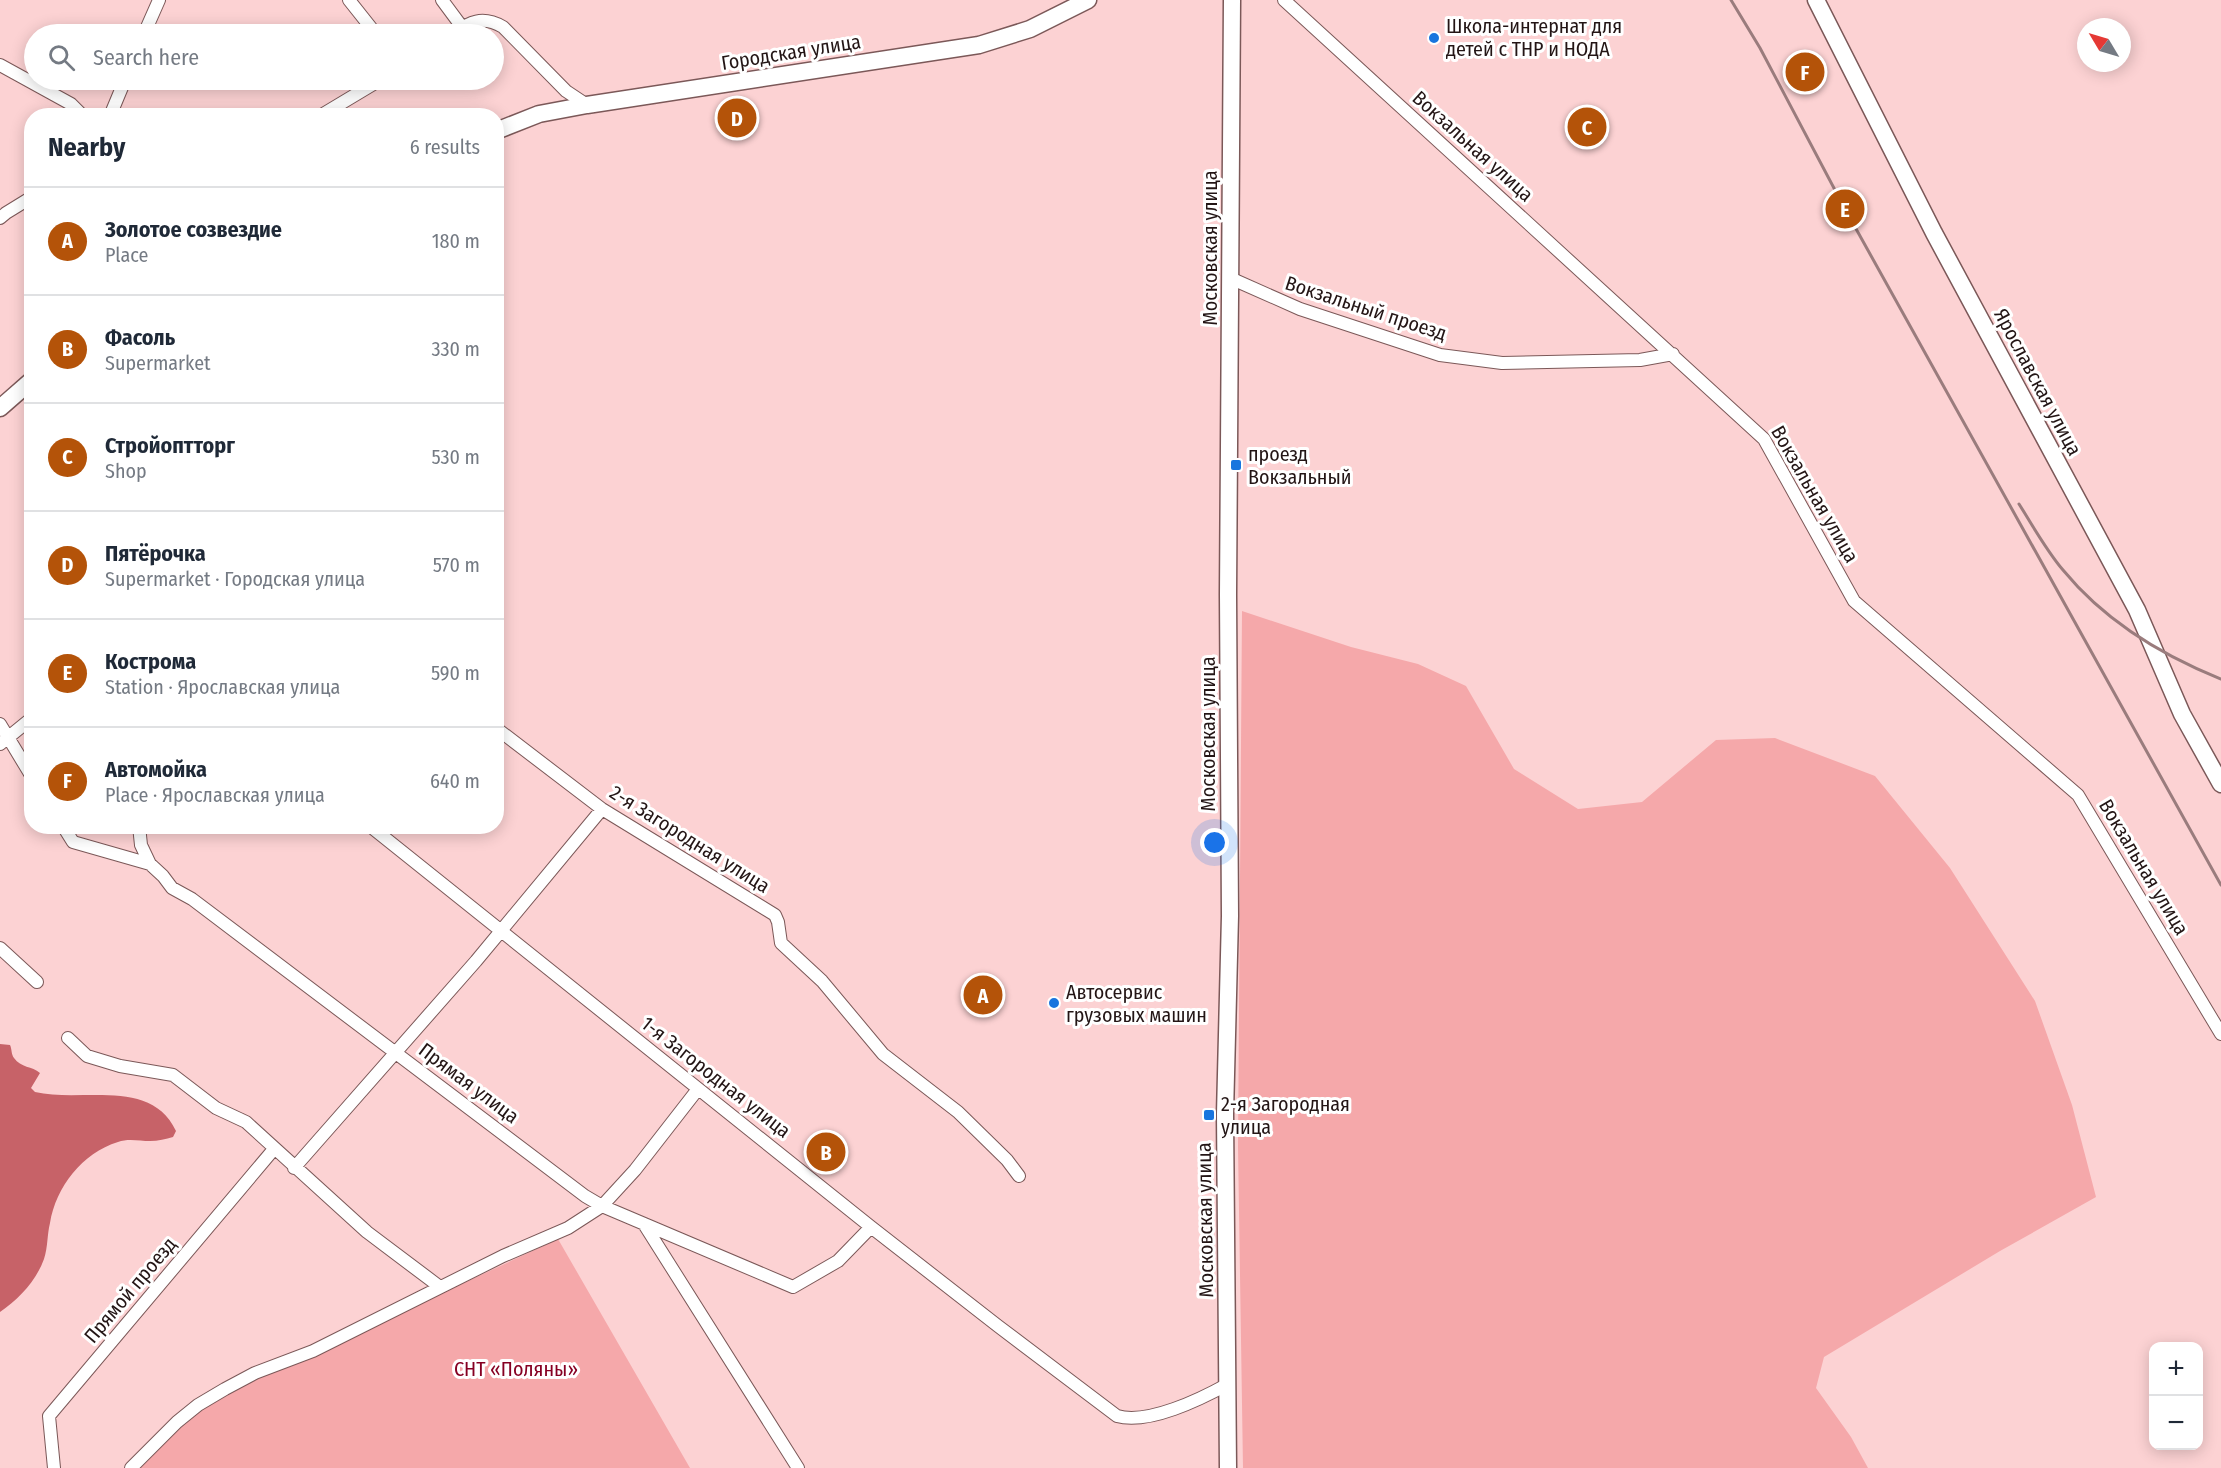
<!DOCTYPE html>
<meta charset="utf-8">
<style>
:root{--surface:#fff;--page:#f6f6f7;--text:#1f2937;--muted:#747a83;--line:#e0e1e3;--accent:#b45309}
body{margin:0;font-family:"Fira Sans Condensed",sans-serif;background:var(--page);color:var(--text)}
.controls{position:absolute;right:18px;bottom:18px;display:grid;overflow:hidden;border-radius:12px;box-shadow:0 3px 15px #0003}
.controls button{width:54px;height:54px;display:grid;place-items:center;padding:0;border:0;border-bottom:2px solid var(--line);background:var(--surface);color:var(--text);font:30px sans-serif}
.compass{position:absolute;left:2077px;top:18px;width:54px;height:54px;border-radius:50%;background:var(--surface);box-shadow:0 3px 15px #0003;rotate:308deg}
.you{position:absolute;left:1215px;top:843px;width:21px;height:21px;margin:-15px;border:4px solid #fff;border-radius:50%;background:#1a73e8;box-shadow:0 0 0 9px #1a73e833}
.badge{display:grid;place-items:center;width:39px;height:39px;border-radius:50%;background:var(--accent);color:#fff;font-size:20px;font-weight:700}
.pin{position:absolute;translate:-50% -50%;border:3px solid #fff;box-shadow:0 2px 6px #0006}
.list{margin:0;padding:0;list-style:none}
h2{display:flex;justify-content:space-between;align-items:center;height:78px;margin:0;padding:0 24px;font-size:26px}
h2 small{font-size:20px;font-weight:400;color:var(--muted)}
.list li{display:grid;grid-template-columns:39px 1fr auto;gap:18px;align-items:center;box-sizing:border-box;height:108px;padding:0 24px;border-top:2px solid var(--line)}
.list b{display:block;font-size:22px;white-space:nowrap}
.list p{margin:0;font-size:20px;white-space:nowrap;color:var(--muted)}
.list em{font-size:20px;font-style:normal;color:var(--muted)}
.icon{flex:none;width:33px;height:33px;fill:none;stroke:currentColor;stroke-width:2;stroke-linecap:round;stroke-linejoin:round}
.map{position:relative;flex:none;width:2221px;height:1468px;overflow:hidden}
.search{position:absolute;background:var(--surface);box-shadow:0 3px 15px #0003;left:24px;top:24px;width:480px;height:66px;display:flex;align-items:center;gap:15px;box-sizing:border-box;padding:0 21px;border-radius:33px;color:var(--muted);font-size:22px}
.panel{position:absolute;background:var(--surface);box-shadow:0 3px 15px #0003;left:24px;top:108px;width:480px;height:726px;border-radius:24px}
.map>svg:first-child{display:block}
.green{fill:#f5a8aa}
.water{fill:#c76268}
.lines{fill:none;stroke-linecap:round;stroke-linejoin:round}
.street-casing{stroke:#7b5858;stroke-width:14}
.secondary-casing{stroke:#7b5858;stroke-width:19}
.street{stroke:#fff;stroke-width:12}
.secondary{stroke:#fff;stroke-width:16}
.rail{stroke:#9a7c7d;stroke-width:3}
.poi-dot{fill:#1975de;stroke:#fff;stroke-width:2}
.labels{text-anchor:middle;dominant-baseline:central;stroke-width:6;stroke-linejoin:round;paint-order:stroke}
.poi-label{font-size:20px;fill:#231515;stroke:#fff;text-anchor:start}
.street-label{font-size:20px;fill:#231515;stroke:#fff}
.park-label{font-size:20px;fill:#860023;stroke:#fff}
</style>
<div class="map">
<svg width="2221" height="1468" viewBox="0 0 2221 1468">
<rect width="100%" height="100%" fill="#fcd2d3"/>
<path class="green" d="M1242,611L1351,647L1418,664L1466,686L1514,769L1578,809L1642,802L1716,740L1775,738L1875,776L1950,868L2035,1001L2072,1105L2096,1197L2000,1251L1824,1357L1816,1388L1851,1437L1868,1468H1243L1238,1146Z
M558,1239L690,1468H136L195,1413L256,1376L364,1332L380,1322Z"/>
<path class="water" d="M0,1044L10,1045C12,1049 11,1054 14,1058C21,1068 32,1066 40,1073L31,1088L35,1092C81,1103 151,1077 176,1131L173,1137C166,1139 158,1141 150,1141C140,1141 128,1138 118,1142C82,1153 56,1187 50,1223C47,1235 48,1247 44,1259C36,1281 19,1299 0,1312Z"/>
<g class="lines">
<defs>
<path id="street" d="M349,0L376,34
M442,0L462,27
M1284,0L1764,439L1854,601L2078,795L2221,1034
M144,34L159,0
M451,34C470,22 482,15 503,27L566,91L587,105
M0,65L71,104L83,116
M110,116L125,80
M320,116L380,80
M0,218L6,213L32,197
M1230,278L1300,309L1440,355L1502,363L1640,360L1673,354
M0,724L32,777
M496,728L602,809L775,915L778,922L781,943L822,981L883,1054L958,1112L1007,1160L1019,1176
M0,744L32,718
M63,826L73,842L150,864
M139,826L141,845L150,864L163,876L172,888L192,899L585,1196L602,1206L793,1287L838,1261L871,1227
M370,826L871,1227L998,1326L1117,1416C1148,1425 1201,1399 1228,1384
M0,948L37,982
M68,1038L87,1056L120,1066L173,1075L216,1108L246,1122L367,1232L440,1287
M294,1168L476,961L602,809
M644,1224L798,1468
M54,1468L49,1416L274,1149
M131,1468L177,1422L198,1405L225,1389L255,1373L313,1351L503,1256L568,1228L602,1206L635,1170L698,1089"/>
<path id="secondary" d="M1816,0L1934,233L2137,610L2182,714L2221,784
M496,131L539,114L587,105L979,45L1030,29L1088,0
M0,408L32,380
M1228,1468L1225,1114L1230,916L1228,595L1232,0"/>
</defs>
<use href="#street" class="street-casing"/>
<use href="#secondary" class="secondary-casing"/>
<use href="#street" class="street"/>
<use href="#secondary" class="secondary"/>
<path class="rail" d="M1731,0L1760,48L1845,209L2221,885
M2019,504C2033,526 2046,550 2063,570C2104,620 2161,655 2221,679"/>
</g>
<g class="poi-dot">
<circle cx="1434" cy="38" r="6"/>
<rect x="1230" y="459" width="12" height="12" rx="3"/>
<circle cx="1054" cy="1003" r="6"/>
<rect x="1203" y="1109" width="12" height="12" rx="3"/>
</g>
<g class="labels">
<g class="poi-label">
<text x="1446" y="26">Школа-интернат для<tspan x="1446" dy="23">детей с ТНР и НОДА</tspan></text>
<text x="1248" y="454">проезд<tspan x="1248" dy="23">Вокзальный</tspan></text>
<text x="1066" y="992">Автосервис<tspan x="1066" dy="23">грузовых машин</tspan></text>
<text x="1221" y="1104">2-я Загородная<tspan x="1221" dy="23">улица</tspan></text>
</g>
<g class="street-label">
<text transform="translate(791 52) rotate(-9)">Городская улица</text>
<text transform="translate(1473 146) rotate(42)">Вокзальная улица</text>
<text transform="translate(1210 248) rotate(-90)">Московская улица</text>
<text transform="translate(1366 308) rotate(18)">Вокзальный проезд</text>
<text transform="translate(2038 382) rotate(62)">Ярославская улица</text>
<text transform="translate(1815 494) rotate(60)">Вокзальная улица</text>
<text transform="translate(1208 734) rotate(-90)">Московская улица</text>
<text transform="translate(690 839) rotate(32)">2-я Загородная улица</text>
<text transform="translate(2144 867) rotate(59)">Вокзальная улица</text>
<text transform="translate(716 1077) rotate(38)">1-я Загородная улица</text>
<text transform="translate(469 1083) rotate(37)">Прямая улица</text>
<text transform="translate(1205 1220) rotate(-91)">Московская улица</text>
<text transform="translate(130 1290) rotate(-50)">Прямой проезд</text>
</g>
<g class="park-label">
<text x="516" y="1369">СНТ «Поляны»</text>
</g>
</g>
</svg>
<div class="controls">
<button>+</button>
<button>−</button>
</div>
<svg class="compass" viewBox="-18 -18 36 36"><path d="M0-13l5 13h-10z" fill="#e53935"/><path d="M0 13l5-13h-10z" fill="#747a83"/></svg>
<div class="you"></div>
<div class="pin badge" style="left:983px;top:995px">A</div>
<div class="pin badge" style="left:826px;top:1152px">B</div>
<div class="pin badge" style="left:1587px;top:127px">C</div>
<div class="pin badge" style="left:737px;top:118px">D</div>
<div class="pin badge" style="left:1845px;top:209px">E</div>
<div class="pin badge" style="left:1805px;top:72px">F</div>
<div class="search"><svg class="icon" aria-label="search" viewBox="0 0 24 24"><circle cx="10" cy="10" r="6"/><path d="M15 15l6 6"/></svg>Search here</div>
<section class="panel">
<h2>Nearby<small>6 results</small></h2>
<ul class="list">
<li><span class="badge">A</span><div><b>Золотое созвездие</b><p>Place</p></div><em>180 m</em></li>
<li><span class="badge">B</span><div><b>Фасоль</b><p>Supermarket</p></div><em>330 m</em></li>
<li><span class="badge">C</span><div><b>Стройоптторг</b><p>Shop</p></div><em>530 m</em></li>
<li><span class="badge">D</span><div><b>Пятёрочка</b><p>Supermarket · Городская улица</p></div><em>570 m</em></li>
<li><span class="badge">E</span><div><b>Кострома</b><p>Station · Ярославская улица</p></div><em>590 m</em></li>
<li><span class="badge">F</span><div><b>Автомойка</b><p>Place · Ярославская улица</p></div><em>640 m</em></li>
</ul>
</section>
</div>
